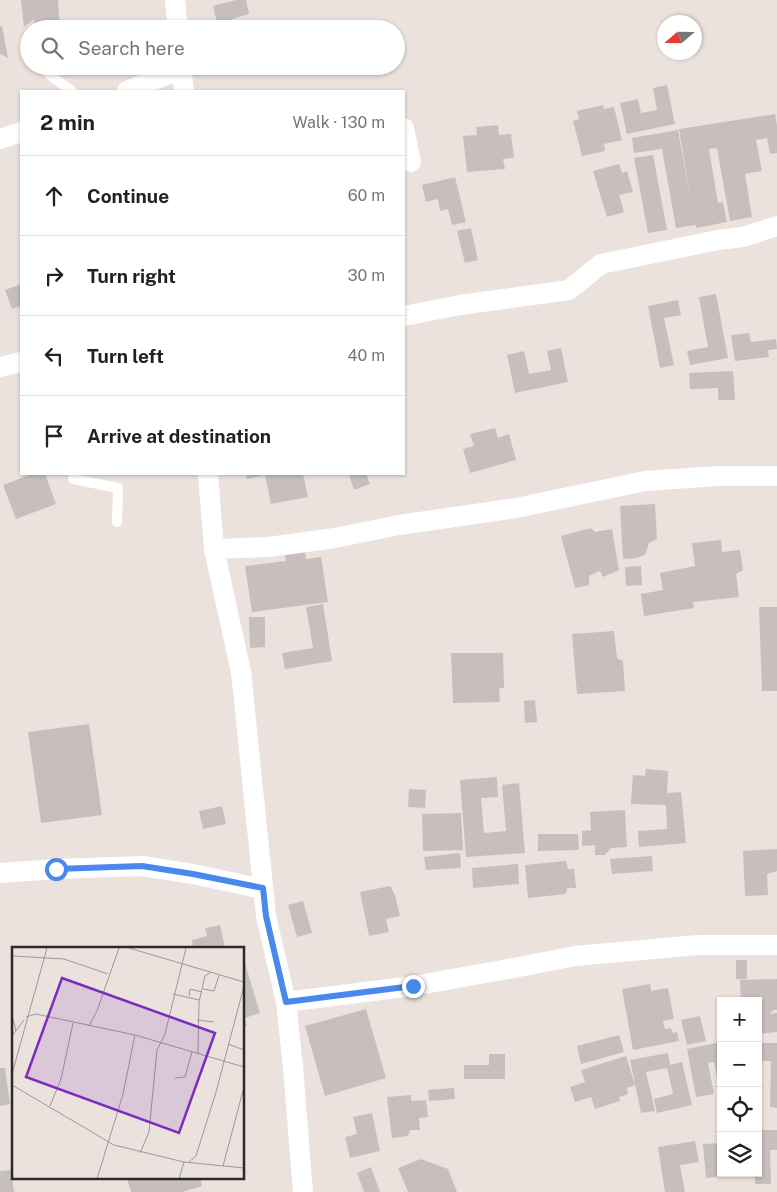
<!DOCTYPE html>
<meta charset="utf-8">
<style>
:root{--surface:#fff;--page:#f2f2f2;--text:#222;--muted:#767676;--line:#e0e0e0}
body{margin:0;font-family:"Public Sans",sans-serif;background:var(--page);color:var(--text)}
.controls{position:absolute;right:15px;bottom:15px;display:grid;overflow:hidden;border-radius:0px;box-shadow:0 1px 4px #0004}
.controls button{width:45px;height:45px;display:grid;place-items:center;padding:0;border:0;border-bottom:1px solid var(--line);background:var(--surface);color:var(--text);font:25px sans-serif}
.compass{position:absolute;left:657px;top:15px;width:45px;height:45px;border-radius:50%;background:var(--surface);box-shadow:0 1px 4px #0004;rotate:250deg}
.stop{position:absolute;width:15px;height:15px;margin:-11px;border:4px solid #4988ec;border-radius:50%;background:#fff}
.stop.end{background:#4988ec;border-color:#fff;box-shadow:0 1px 5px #0008}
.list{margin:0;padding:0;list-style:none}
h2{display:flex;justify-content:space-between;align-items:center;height:65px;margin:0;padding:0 20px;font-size:21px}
h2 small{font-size:16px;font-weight:400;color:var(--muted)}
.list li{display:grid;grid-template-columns:32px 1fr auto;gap:15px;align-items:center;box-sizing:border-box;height:80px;padding:0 20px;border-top:1px solid var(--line)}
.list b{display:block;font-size:19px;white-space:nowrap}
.list em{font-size:16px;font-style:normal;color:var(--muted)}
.icon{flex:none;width:28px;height:28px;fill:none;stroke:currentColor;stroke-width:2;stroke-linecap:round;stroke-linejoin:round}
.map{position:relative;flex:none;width:777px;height:1192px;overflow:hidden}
.search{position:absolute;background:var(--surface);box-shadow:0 1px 4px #0004;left:20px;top:20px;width:385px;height:55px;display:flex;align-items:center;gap:12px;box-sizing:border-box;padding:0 18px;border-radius:28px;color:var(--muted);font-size:19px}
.panel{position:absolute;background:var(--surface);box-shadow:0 1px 4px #0004;left:20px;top:90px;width:385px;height:385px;border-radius:0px}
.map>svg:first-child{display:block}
.building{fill:#c6bfbc}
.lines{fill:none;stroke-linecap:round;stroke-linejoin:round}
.service{stroke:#fff;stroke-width:10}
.minor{stroke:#fff;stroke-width:20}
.route{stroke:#4988ec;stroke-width:6}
.inset-road{fill:none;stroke:#9e9895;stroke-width:1}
.view{fill:#7b2cbf;fill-opacity:0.15;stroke:#7b2cbf;stroke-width:2.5}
.inset-edge{fill:none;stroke:#2a2a2a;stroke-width:2.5}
</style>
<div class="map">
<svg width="777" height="1192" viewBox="0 0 777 1192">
<rect width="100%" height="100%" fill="#ebe2dd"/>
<path class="building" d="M21,0H58L60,29H35L34,19L24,27Z
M236,0H246L249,14L232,19L231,23L218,27L213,6Z
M0,26H2L8,58L0,54Z
M667,85L675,124L627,134L620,103L638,99L641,113L657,110L653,88Z
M603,105L604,109L614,107L622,140L604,144L605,151L582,156L573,121L579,119L577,111Z
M775,114L777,126V153L770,154L767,138L756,140L762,171L745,174L752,217L730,221L717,148L709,149L718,203L723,202L727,222L696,228V225L676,228L662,149L634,153L632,138L678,130L692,208L679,129Z
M498,125L499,135L511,134L514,158L503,159L505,169L467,172L463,136L477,135L476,127Z
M653,155L667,230L648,233L634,158Z
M619,164L622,173L627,171L633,192L619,195L624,212L607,217L593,171Z
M455,177L466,222L452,225L448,209L440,211L438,199L426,202L422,185Z
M471,228L478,260L465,263L457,231Z
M21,284V306L12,309L5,290Z
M716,294L728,358L690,365L687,351L708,347L699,297Z
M678,300L681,315L664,318L674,365L660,368L648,306Z
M749,333L751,342L776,339L777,349L768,350L769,357L735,361L731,335Z
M561,348L568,382L515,393L507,355L524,351L529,374L551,370L547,351Z
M733,371L735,400H718V388L690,389L689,373Z
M495,428L498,438L509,434L516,460L470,473L463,449L474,446L470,434Z
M32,474H45L56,504L16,519L3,485Z
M246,474H303L308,497L271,504L265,475L247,479Z
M352,474H366L370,484L354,490L349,475Z
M655,504L657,539L649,543L645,555L636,558L623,559L620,506Z
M591,528L595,532L612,529L619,570L603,577L600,571L589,576V585L575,588L561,536Z
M721,540L722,552L740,550L743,570L736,574L739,597L693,602L694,608L644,616L641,594L663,590L660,573L695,566L692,543Z
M305,552L306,559L321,557L328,602L252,612L245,566L286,561L285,555Z
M641,566L642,585L626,586L625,567Z
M323,604L332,661L285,669L282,653L313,648L306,607Z
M759,607H777V691H762Z
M249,617H265V647L250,648Z
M614,631L617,658L623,661L625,691L577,694L572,634Z
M451,653H503L504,688H499L500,702L453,703Z
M535,700L537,722L525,723L524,701Z
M89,724L102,815L41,823L28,732Z
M646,769L668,771L667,793L681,792L686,843L639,847L638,831L667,829L666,805L631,804L633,775L645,776Z
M497,777L498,797L481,798L484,833L506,831L502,785L519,783L525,853L466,857L460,780Z
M409,789L426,790L425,808L408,807Z
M222,806L226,824L203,829L199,811Z
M625,810L627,847L611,848L605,855H595V845L582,846V831L591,830L590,812Z
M461,813L463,850L423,851L422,814Z
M538,834H578L579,850L538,851Z
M777,849V871L767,874L768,895L745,896L743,851Z
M460,853L461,868L426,870L424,857Z
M652,856L653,871L612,874L610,859Z
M566,861L568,869H574L576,888H567L566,894L528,898L525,865Z
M518,864L519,884L473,888L472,868Z
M390,886L395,895L400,916L386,919L389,932L369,936L360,892Z
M303,901L312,933L297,937L288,905Z
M220,925L225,948H193L192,940L207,936L205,928Z
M244,960L260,1013L245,1018L247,1026L244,1027Z
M736,960H747V979H736Z
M777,979V1010H773L770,1014L777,1013V1032L758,1034V1001H741L740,980Z
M650,984L651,991L668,988L674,1019L663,1021L665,1029L671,1028L673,1033L677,1032L679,1041L633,1050L622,989Z
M366,1009L386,1078L325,1096L305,1026Z
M700,1016L706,1041L687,1045L681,1020Z
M619,1035L624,1052L581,1064L577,1046Z
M721,1042V1090H720L714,1062L708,1063L714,1094L696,1097L687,1049Z
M758,1043H777V1108L770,1107L771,1061H761V1107H758Z
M668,1053L670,1065L682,1062L692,1105L657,1113L654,1099L673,1094L667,1068L646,1072L655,1111L641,1113L630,1060Z
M489,1054H505V1079H464V1065H489Z
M626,1056L635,1085L627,1088L628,1094L619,1097L620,1101L595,1109L591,1097L575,1102L570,1087L585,1082L581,1070Z
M0,1068H5L10,1104L0,1106Z
M454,1088L455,1099L429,1101L428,1090Z
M411,1095V1101L426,1100L428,1117L419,1118L420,1130H410L408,1136L392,1138L387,1097Z
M372,1113L380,1151L350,1158L345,1137L357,1134L353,1117Z
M758,1130H777V1150H770L771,1184H755V1173H758Z
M695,1141L699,1162L680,1165L685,1192H665L658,1147Z
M721,1143V1173H725L726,1176L706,1178L703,1144Z
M421,1159L448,1169L457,1192H408L398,1168Z
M371,1167L380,1192H364L357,1173Z
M11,1170L14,1192H0V1171Z
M127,1178H166V1179L171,1178H200L202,1186L182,1192H131Z"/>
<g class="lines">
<path class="service" d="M28,44L29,45
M44,66L51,76L72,91
M73,479L118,488L117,522"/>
<path class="minor" d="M175,0L178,29
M181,66L184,91
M127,91L181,69
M404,128L411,162
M0,139L21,132
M404,316L460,305L569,290L601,264L718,240L743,237L777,226
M0,367L21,362
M208,474L214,549L241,672L266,916L286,1002L293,1067L303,1192
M214,549L269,547L335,538L399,525L516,508L645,481L718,476H777
M0,873L56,869L142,866L193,874L263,889
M286,1002L413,986L514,968L575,956L698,945H777"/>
</g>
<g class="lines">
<path class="route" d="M56,869L142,866L193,874L263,888L266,916L286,1002L413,986"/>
</g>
<g transform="translate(12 947)">
<rect width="232" height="232" fill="#ebe2dd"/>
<path class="inset-road" d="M117,1L232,35M0,9L52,12L96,27M191,42L202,44L207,28M161,47L187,53M177,49L178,42L190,45M0,68L4,84M14,70L24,67L123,88L232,120M185,73L202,75M77,79L85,64L107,1M0,89L12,73M216,97L232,103M186,106L187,55L193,29L199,25M0,127L35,1M163,131L173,130L180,105M0,138L102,198L172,215L232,221M38,159L49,132L61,76M128,206L137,185L145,103L153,87L174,1M177,215L184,209L204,145L232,39M211,219L232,140M85,232L111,147L123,88M167,232L172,215"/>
<path class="view" d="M50,31L203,86L167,186L14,130Z"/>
<rect width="232" height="232" class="inset-edge"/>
</g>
</svg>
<div class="controls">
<button>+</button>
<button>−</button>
<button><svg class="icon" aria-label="locate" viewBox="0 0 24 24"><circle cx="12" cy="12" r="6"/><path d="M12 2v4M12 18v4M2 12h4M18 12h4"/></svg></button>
<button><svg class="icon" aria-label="layers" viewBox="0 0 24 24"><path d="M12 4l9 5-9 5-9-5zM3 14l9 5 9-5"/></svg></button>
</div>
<svg class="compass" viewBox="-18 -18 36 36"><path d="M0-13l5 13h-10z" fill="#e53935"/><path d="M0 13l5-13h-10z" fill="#767676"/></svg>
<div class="stop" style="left:56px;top:869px"></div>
<div class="stop end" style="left:413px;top:986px"></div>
<div class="search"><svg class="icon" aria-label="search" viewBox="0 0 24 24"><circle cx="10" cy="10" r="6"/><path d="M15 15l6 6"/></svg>Search here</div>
<section class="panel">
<h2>2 min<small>Walk · 130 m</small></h2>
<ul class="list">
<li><svg class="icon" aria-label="ahead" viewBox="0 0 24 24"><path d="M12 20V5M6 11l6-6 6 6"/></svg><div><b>Continue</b></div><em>60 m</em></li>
<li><svg class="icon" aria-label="right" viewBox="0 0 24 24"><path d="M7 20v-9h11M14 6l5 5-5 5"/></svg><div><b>Turn right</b></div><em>30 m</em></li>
<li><svg class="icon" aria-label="left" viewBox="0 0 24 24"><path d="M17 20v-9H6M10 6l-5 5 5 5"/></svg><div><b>Turn left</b></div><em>40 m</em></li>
<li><svg class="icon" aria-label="arrive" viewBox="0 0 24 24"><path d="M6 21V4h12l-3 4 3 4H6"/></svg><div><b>Arrive at destination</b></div></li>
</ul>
</section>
</div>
